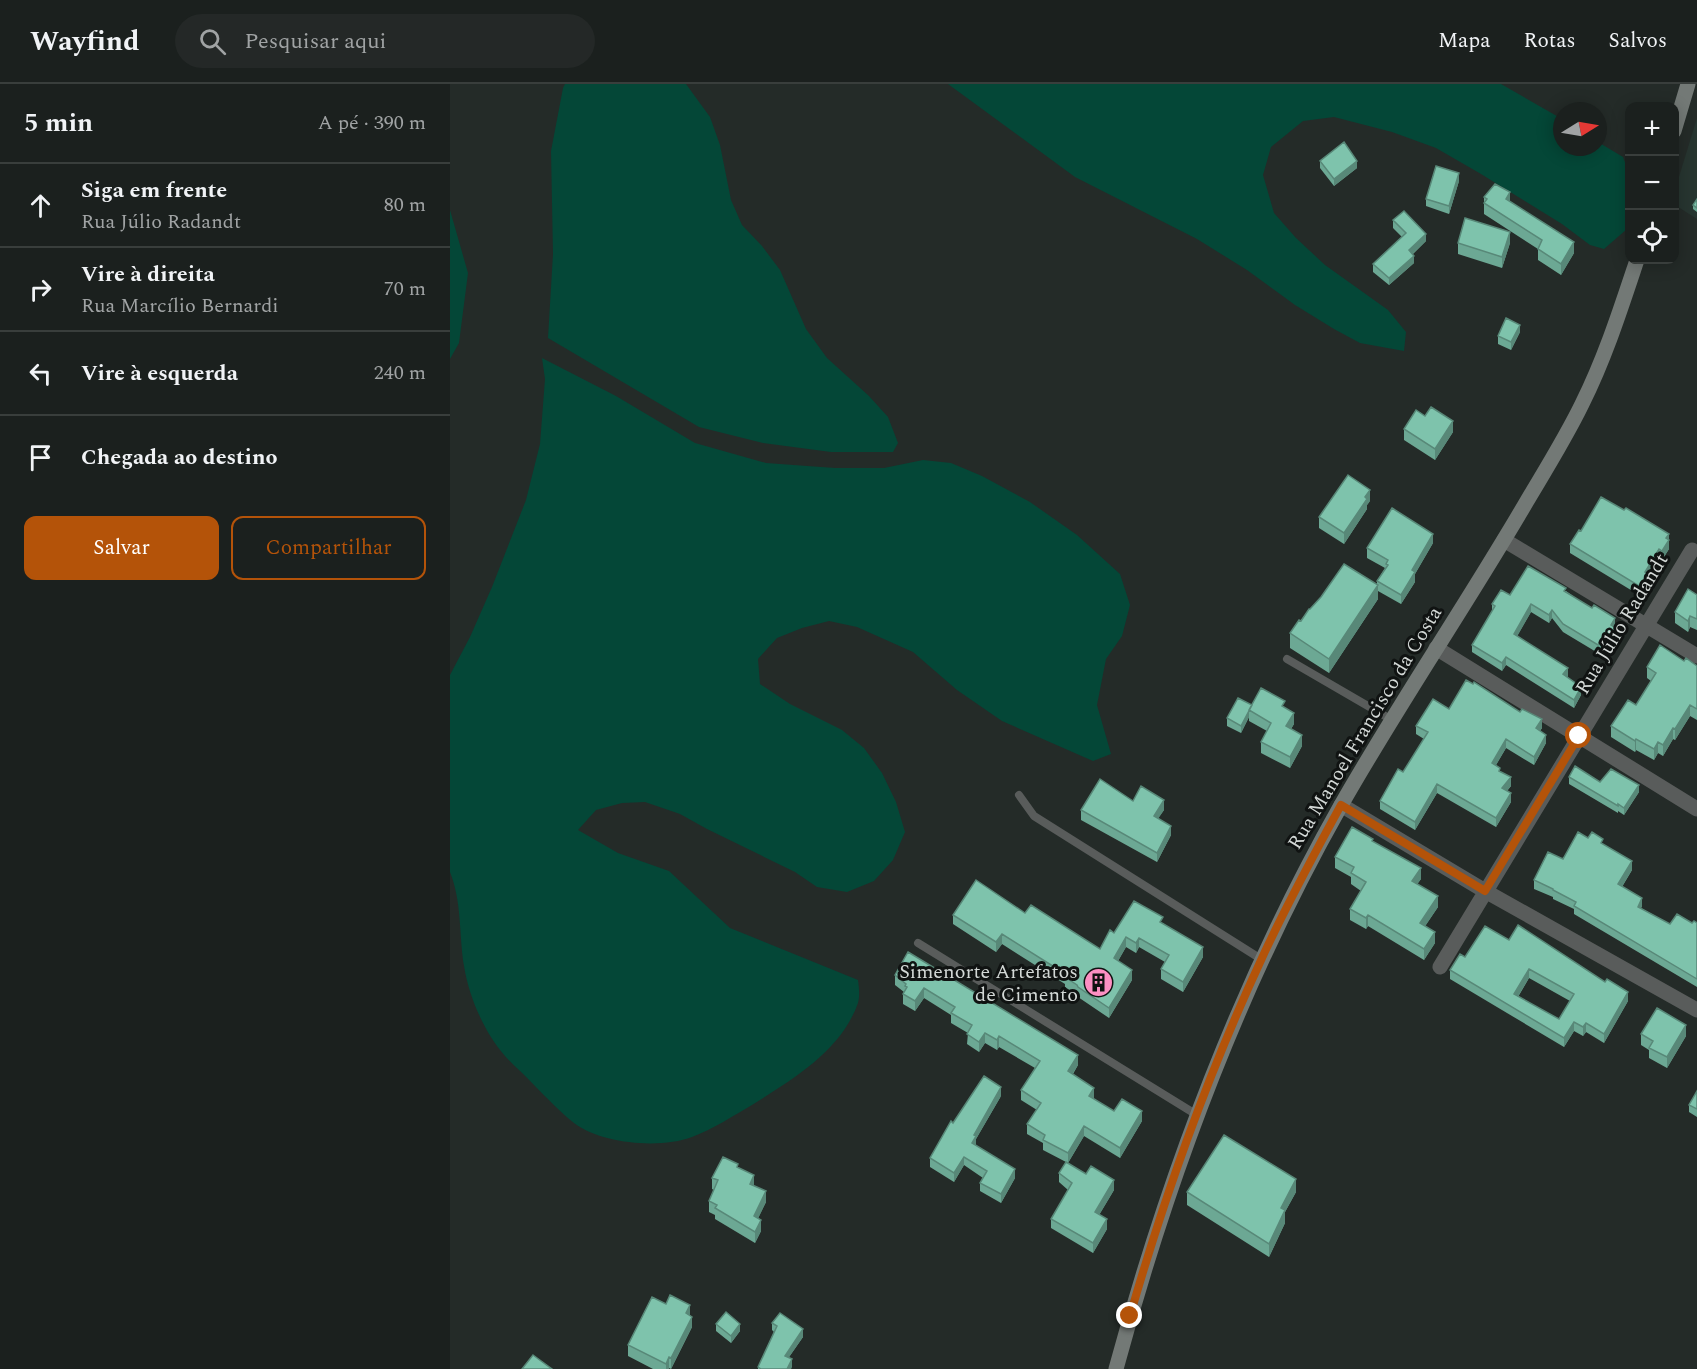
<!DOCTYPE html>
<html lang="pt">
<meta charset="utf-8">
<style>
:root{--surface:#1b201e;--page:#242827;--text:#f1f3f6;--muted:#a0a3a4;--line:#393e3c;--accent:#b45309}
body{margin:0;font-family:Spectral,serif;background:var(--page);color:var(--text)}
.controls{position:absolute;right:18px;top:18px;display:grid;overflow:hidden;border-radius:12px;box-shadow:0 3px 15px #0003}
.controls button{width:54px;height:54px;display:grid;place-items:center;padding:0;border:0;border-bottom:2px solid var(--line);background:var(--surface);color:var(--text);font:30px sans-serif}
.compass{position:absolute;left:1103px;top:18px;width:54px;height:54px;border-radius:50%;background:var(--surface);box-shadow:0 3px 15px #0003;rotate:79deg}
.stop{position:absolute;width:18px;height:18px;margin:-14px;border:4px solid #b45309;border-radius:50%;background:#fff}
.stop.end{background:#b45309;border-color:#fff;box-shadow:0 2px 6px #0008}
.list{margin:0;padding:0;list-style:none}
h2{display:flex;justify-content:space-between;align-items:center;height:78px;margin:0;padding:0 24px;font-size:26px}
h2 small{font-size:20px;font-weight:400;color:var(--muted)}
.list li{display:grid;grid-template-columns:39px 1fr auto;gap:18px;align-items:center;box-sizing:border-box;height:84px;padding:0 24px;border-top:2px solid var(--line)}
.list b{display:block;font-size:22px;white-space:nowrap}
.list p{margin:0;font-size:20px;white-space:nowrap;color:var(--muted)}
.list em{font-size:20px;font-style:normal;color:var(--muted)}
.actions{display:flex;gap:12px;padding:18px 24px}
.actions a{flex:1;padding:14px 0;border:2px solid var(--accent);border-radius:12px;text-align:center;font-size:21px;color:var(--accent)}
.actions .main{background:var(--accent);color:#fff}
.icon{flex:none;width:33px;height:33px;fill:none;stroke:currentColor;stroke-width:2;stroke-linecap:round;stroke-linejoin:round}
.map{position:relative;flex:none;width:1247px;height:1285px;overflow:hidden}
header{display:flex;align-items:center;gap:36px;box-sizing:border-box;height:84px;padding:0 30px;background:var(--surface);border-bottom:2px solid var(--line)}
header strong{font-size:28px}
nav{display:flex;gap:33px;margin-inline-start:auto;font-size:21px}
.search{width:420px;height:54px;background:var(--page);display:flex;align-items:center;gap:15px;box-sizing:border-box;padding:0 21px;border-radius:33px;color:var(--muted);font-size:22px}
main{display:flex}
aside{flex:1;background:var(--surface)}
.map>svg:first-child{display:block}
.built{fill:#273530}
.green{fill:#044737}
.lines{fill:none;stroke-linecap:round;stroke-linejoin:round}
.service{stroke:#595c5b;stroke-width:8}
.minor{stroke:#595c5b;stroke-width:15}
.secondary{stroke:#737976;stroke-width:15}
.wall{fill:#6ca894;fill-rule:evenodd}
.shaded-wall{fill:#588878}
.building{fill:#7ec3ac;stroke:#588878;stroke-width:1.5;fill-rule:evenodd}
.route{stroke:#b45309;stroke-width:8}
.labels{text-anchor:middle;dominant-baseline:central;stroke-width:6;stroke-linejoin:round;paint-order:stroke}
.street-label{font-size:20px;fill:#d3d8d6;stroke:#101312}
.poi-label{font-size:20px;fill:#d3d8d6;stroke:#101312;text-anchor:end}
</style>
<header>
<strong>Wayfind</strong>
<div class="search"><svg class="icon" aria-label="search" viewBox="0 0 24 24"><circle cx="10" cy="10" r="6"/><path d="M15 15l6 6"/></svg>Pesquisar aqui</div>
<nav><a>Mapa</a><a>Rotas</a><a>Salvos</a></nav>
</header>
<main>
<aside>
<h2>5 min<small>A pé · 390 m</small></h2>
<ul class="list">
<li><svg class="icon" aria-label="ahead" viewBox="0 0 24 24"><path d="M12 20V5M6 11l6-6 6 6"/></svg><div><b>Siga em frente</b><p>Rua Júlio Radandt</p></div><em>80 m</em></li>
<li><svg class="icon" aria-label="right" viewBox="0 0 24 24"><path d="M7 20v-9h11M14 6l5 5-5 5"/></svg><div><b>Vire à direita</b><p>Rua Marcílio Bernardi</p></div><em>70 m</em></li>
<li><svg class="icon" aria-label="left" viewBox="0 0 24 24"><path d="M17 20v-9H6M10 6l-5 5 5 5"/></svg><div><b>Vire à esquerda</b></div><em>240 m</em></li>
<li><svg class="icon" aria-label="arrive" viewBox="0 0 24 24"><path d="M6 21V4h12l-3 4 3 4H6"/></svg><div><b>Chegada ao destino</b></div></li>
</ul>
<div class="actions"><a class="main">Salvar</a><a>Compartilhar</a></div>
</aside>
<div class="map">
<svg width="1247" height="1285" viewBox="0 0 1247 1285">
<rect width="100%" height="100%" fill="#242b28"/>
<path class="built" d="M1247,34V135L1225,121L1224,109Z"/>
<path class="green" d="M115,0H236L260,33L270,61L281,116L292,141L312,162L330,186L356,245L377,274L419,312L438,333L448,359L443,368H381L313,359L249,343L98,254L103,170L101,67L113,4Z
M498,0H1051L1112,35V63H1148V58L1173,73L1179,89V140L1177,145L1154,165L1140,161L1112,140L1031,90L986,64L942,48L884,33L853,37L821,63L813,91L824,129L846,154L875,181L938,226L956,248L954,267L910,259L884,245L845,221L797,186L747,155L625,93Z
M0,126L18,189L9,259L0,275Z
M92,274L166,312L245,359L316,379L385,384H434L473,376L501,379L532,392L580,418L627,451L670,490L680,521L672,552L656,575L647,621L661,670L643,677L552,637L507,606L463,568L407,543L379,537L352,544L327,554L308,575L310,600L340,620L392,646L414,664L432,689L446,718L455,748L443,776L424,797L397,808L367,803L345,788L257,745L230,730L195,718L172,719L146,726L128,746L168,769L219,787L280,844L408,896C409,903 410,912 408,919C391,967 343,995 302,1021C283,1032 263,1045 242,1053C210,1065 152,1060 124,1039C110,1028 97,1014 84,1001C75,991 64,982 55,972C34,948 19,913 14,882C9,851 12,818 0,788V591L20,553L42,503L76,416L90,360L95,295Z"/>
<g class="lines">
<path class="service" d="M837,575L942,636
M569,711L584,732L811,875
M468,859L747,1031"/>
<path class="minor" d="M1054,456L1247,572
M986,564L1247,725
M891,721L1035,807L1247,926
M990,883L1242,466"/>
<path class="secondary" d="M1224,47L1238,0
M666,1285C719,1089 790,900 890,723C949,619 1017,520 1077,417C1096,385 1116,353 1132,320C1155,274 1171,224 1187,176"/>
</g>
<path class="wall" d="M870,77L907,84L884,102L870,84Z
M1009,97L999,130L976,122V115Z
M1034,113L1060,117L1124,169L1111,191L1088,176V165L1034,130Z
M1247,115V128L1243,125V121Z
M943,136L976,157L963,170L964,179L939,201L923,188V180L952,153L943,144Z
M1008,159H1060L1052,184L1008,170Z
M1070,248L1061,266L1048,260V252Z
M954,345L1003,348L985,376L954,356Z
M920,417L917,421V425L894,460L869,444V433Z
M1131,447L1219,450V465L1212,476L1209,474L1199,490L1201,500L1194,514L1120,469V460Z
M983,459L965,490V498L951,520L928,507V515L879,589L840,564V549L860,525L927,501V497L935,484L917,474V464Z
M1116,507L1165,542L1164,543L1169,554L1158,572L1149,567L1148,569L1113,548L1102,534L1099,539L1081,528L1067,552L1118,592L1117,593L1131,611L1124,624L1056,581L1052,587L1022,568V561L1042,528V520L1060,511Z
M1247,511V546L1240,543L1238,548L1225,539V528Z
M1234,577L1247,582V636L1240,632L1225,656L1223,655L1213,672L1208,669L1204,676L1186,666L1185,668L1161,653V642L1186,621L1201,597L1197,594V583Z
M802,621L835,624L844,640L841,645L852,662L840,684L811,669V658L817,647L799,637V633L791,649L777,642V634Z
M999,625L1092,644L1090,647L1096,659L1084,681L1056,664L1046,681L1061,702L1057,707L1061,718L1046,743L987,709L965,746L930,725V717L953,688L974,655L966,650V642Z
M1119,693L1150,698L1189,708L1174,731L1168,727V729L1119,700Z
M683,717L714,726L708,734L721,751L707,778L631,736V726Z
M1138,754L1153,760L1182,786L1172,803L1192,822L1191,824L1220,840L1247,839V903L1124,830V825L1103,815V813L1084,805V796Z
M923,757L971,795L967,800L988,823L975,842L985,859L974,876L918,842L916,845L900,836V825L911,807L901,800V793L885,784V773Z
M575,829L650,865L664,849L713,839L753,873L733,908L711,895V885L715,878L689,863L686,869L676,863L668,877L682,896L659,934L628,913L627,911L615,903V900L552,860L546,868L503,840V831Z
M1059,856L1178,917L1154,959L1136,948L1133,952L1124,947L1114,963L1000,895V886ZM1079,894L1120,917L1109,935L1068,913Z
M458,868L628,981L623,990L644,1015L664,1027L692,1037L670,1074L634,1052L618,1079L664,1106L649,1131L657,1145L643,1169L601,1144V1135L618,1106L609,1098V1089L616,1078L593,1066V1059L577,1050V1040L587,1026L571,1016V1006L585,984L549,963L547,966L535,959L529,968L517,960L518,949L501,939V931L474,914L465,927L453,920V910L454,908L445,901V891Z
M1191,950L1236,952L1217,984L1199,974V966L1191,961Z
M1247,1007V1033L1239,1028V1021Z
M551,1012L526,1055V1061L565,1094L551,1119L530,1107V1099L533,1094L514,1081L504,1098L480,1083V1074L503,1039Z
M288,1084L316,1118L308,1134L311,1147L305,1159L265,1135V1131L259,1128V1117L264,1106L262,1105V1094Z
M737,1108H846L835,1128V1139L819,1173L737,1121Z
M240,1232L242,1243L221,1285L219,1284V1285H203L178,1272V1261Z
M322,1239L353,1253L339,1273L342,1282L341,1285H308V1283L324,1248L322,1246Z
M266,1240L290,1247L281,1259L266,1247Z"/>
<path class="shaded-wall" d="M907,77V84L884,102V95Z
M1009,89V97L999,130V122Z
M1060,108V119L1056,115Z
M1060,148V159L1052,184V173Z
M976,150V157L959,173V166Z
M1124,158V169L1111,191V180Z
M964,172V179L939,201V194Z
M1070,241V248L1061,266V258Z
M1003,337V348L985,376V365Z
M920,406V417L917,421V425L894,460V449L915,413Z
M983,450V459L965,490V498L951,520V511L962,486Z
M1219,450V465L1212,476V467L1216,454Z
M1209,465V474L1195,497V488Z
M1201,492V500L1194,514V505Z
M928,501V515L879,589V575Z
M1081,520V528L1064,558V550Z
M1102,526V534L1099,539V531Z
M1240,532V543L1238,548V537Z
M1165,534V542L1161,549V541Z
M1169,546V554L1158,572V564Z
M1056,573V581L1052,587V579Z
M1118,584V592L1113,598V590Z
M1131,603V611L1124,624V616Z
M1240,621V632L1225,656V645Z
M799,626V633L791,649V642Z
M844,629V640L836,653V642Z
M1092,635V644L1086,653V644Z
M1223,644V655L1213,672V661Z
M852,651V662L840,684V673Z
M1096,651V659L1084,681V673Z
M1056,655V664L1042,688V679Z
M1186,655V666L1185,668V657Z
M1208,658V669L1204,676V665Z
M1061,693V702L1052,713V704Z
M987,700V709L965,746V738Z
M1189,701V708L1174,731V724Z
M1061,709V718L1046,743V734Z
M714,716V726L704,741V732Z
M721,742V751L707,778V769Z
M1182,777V786L1168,809V800Z
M971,784V795L962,808V797Z
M988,812V823L970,850V839Z
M1192,814V822L1188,831V823Z
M918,831V842L916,845V834Z
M985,848V859L974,876V865Z
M552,850V860L546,868V858Z
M676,853V863L664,884V874Z
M689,854V863L686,869V859Z
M753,863V873L733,908V898Z
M1079,885V894L1064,919V910Z
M682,886V896L659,934V924Z
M474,904V914L465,927V917Z
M1178,908V917L1154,959V950Z
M1124,938V947L1114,963V954Z
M1136,939V948L1133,952V943Z
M1236,941V952L1217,984V973Z
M535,949V959L529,968V958Z
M549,952V963L547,966V956Z
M628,971V981L618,997V987Z
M551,1003V1012L526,1055V1061L522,1059L524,1051Z
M644,1004V1014L639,1022V1012Z
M692,1027V1037L670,1074V1064Z
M634,1042V1052L618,1079V1069Z
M514,1073V1081L504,1098V1089Z
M565,1085V1094L551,1119V1110Z
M304,1091V1102L300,1100Z
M846,1095V1108L835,1128V1139L819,1173V1160L831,1124Z
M664,1096V1106L645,1138V1128Z
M316,1107V1118L304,1143V1132Z
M657,1135V1145L643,1169V1159Z
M311,1136V1147L305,1159V1148Z
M240,1221V1232L236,1229Z
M242,1233V1243L221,1285V1274Z
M290,1240V1247L281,1259V1252Z
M353,1245V1253L335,1279V1272Z
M219,1273V1285H216V1280Z
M342,1275V1282L341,1285H337Z"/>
<path class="building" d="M894,58L907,77L884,95L870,77Z
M986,82L1009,89L999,122L976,115Z
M1045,100L1060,108L1056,115L1124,158L1111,180L1088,165L1092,156L1034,119L1037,115L1034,113Z
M1247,115V124L1243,121Z
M954,127L976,150L959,166L964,172L939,194L923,180L956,149L943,136Z
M1015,134L1060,148L1052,173L1008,159Z
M1056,234L1070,241L1061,258L1048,252Z
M981,323L1003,337L985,365L954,345L966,326L975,332Z
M898,391L920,406L915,413L917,415L894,449L869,433Z
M1151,413L1174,426L1176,424L1219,450L1216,454L1219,456L1212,467L1209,465L1195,488L1201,492L1194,505L1120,460L1129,446L1131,447Z
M942,424L983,450L962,486L965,488L951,511L927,497L938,481L936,480L938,476L917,464Z
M894,480L928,501L879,575L840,549L849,536L851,537L859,525H860L871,513Z
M1078,482L1116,504L1114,507L1142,524L1144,521L1165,534L1161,541L1169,546L1158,564L1149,559L1148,561L1113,540L1102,526L1099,531L1081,520L1064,550L1118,584L1113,590L1131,603L1124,616L1056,573L1052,579L1022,561L1045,522L1042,520L1051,506L1060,511Z
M1238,505L1247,511V535L1240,532L1238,537L1225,528Z
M1210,561L1234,577L1236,574L1247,582V625L1240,621L1225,645L1223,644L1213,661L1208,658L1204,665L1186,655L1185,657L1161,642L1178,616L1186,621L1206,589L1197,583Z
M1016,596L1023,600L1024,598L1070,628L1072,625L1092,635L1086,644L1096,651L1084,673L1056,655L1042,679L1050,684L1049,687L1061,693L1052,704L1061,709L1046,734L987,700L965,738L930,717L948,685L953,688L978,648L966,642L983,615L999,625Z
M811,604L835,617L832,622L844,629L836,642L852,651L840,673L811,658L821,639L799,626Z
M788,614L802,621L791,642L777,634Z
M1125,682L1150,698L1161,685L1189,701L1174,724L1168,720V722L1119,693Z
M650,695L683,717L691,702L714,716L704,732L721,742L707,769L631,726Z
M902,743L923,755L922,757L971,784L962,797L988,812L970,839L985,848L974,865L918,831L916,834L900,825L916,798L901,789L904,783L885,773Z
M1128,748L1138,754L1142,748L1153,755L1151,759L1182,777L1168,800L1192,814L1188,823L1220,840L1227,830L1242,839L1244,837L1247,839V895L1124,822L1126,818L1103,806V805L1084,796L1098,768L1113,775Z
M526,796L575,829L581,821L650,865L660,846L664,849L684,817L713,833L710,838L753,863L733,898L711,885L719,871L689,854L686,859L676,853L664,874L682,886L659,924L628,903L627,901L615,893L617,891L552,850L546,858L503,831Z
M1068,841L1155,898L1157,895L1178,908L1154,950L1136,939L1133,943L1124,938L1114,954L1000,886L1010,870L1015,873L1035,842L1059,856ZM1079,885L1124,910L1109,935L1064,910Z
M458,868L628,971L618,987L644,1004L639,1012L664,1027L672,1015L692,1027L670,1064L634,1042L618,1069L593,1056L595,1051L577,1040L591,1019L571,1006L590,977L549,952L547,956L535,949L529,958L517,950L522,941L501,929L505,923L474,904L465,917L453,910L457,903L455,902L456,900L445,891Z
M1207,924L1236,941L1217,973L1199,964L1203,957L1191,950Z
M534,992L551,1003L524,1051L526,1052L522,1059L565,1085L551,1110L530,1099L537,1087L514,1073L504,1089L480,1074L501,1037L503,1039Z
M1247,1007V1025L1239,1021Z
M774,1051L846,1095L831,1124L835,1126L819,1160L737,1108Z
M273,1073L288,1080L287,1083L304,1091L300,1100L316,1107L304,1132L311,1136L305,1148L265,1124L267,1121L259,1117L268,1096L262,1094Z
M616,1078L636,1090L641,1082L664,1096L645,1128L657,1135L643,1159L601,1135L622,1099L609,1089Z
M220,1211L240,1221L236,1229L242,1233L221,1274L219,1273L216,1280L178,1261L202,1213L216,1220Z
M276,1228L290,1240L281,1252L266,1240Z
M330,1229L353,1245L335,1272L342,1275L337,1285H311L308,1283L327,1242L322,1239Z
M83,1271L102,1285H72Z"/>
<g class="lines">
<path class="route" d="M680,1232C715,1110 758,990 812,874C836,822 863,772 891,721L1035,807L1129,652"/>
</g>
<defs>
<symbol id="building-disc" viewBox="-11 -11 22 22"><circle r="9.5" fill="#fc8fc2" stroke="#101312"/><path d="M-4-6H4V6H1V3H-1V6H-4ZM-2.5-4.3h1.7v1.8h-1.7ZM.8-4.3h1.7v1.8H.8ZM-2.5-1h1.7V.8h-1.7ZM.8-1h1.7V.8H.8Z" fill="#111"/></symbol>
</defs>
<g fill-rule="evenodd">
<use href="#building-disc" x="632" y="882" width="33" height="33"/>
</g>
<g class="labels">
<g class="street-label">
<text transform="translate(1172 540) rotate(-59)">Rua Júlio Radandt</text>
<text transform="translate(915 644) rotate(-59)">Rua Manoel Francisco da Costa</text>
</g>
<g class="poi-label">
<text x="628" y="888">Simenorte Artefatos<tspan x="628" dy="23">de Cimento</tspan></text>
</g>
</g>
</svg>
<div class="controls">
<button>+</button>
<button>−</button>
<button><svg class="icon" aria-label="locate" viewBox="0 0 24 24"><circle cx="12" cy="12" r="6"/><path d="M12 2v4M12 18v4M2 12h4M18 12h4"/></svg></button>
</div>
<svg class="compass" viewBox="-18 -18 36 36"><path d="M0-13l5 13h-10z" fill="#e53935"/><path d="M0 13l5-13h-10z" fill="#a0a3a4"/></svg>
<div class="stop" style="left:1129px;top:652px"></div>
<div class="stop end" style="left:680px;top:1232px"></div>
</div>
</main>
